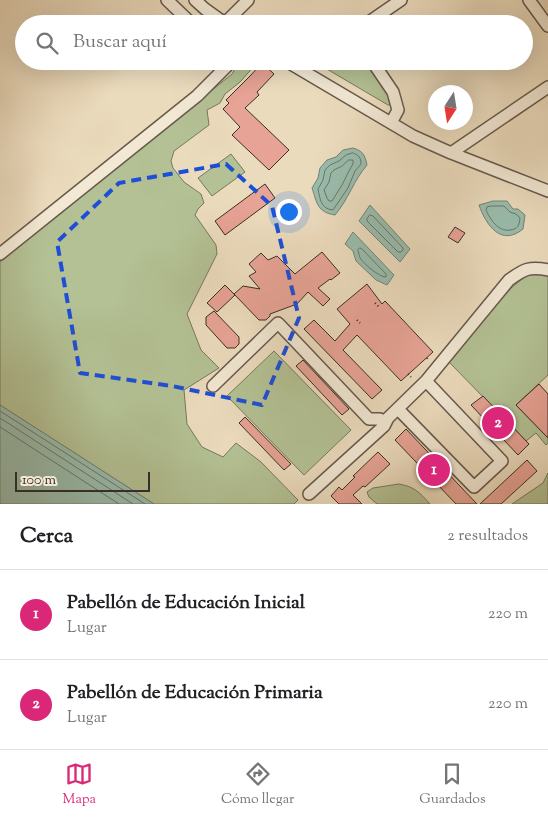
<!DOCTYPE html>
<html lang="es">
<meta charset="utf-8">
<style>
:root{--surface:#fff;--page:#f2f2f2;--text:#202124;--muted:#757577;--line:#e0e0e0;--accent:#db2777}
body{margin:0;font-family:"Sorts Mill Goudy",serif;background:var(--page);color:var(--text)}
.compass{position:absolute;left:428px;top:85px;width:45px;height:45px;border-radius:50%;background:var(--surface);box-shadow:0 5px 20px #0002;rotate:192deg}
.scale{position:absolute;left:15px;bottom:12px;width:135px;box-sizing:border-box;padding-left:5px;border:2px solid #3a2e28;border-top:0;font-size:14px;line-height:18px;white-space:nowrap;color:#3a2e28;-webkit-text-stroke:4px #f2e8d4;paint-order:stroke}
.you{position:absolute;left:288px;top:211px;width:18px;height:18px;margin:-12px;border:4px solid #fff;border-radius:50%;background:#1a73e8;box-shadow:0 0 0 8px #1a73e833}
.badge{display:grid;place-items:center;width:32px;height:32px;border-radius:50%;background:var(--accent);color:#fff;font-size:16px;font-weight:700}
.pin{position:absolute;translate:-50% -50%;border:2px solid #fff;box-shadow:0 1px 5px #0006}
.list{margin:0;padding:0;list-style:none}
h2{display:flex;justify-content:space-between;align-items:center;height:65px;margin:0;padding:0 20px;font-size:21px}
h2 small{font-size:16px;font-weight:400;color:var(--muted)}
.list li{display:grid;grid-template-columns:32px 1fr auto;gap:15px;align-items:center;box-sizing:border-box;height:90px;padding:0 20px;border-top:1px solid var(--line)}
.list b{display:block;font-size:19px;white-space:nowrap}
.list p{margin:0;font-size:16px;white-space:nowrap;color:var(--muted)}
.list em{font-size:16px;font-style:normal;color:var(--muted)}
.icon{flex:none;width:28px;height:28px;fill:none;stroke:currentColor;stroke-width:2;stroke-linecap:round;stroke-linejoin:round}
.map{position:relative;flex:none;width:548px;height:504px;overflow:hidden}
.search{position:absolute;background:var(--surface);box-shadow:0 5px 20px #0002;left:15px;right:15px;top:15px;height:55px;display:flex;align-items:center;gap:12px;box-sizing:border-box;padding:0 18px;border-radius:28px;color:var(--muted);font-size:19px}
.sheet{height:245px;background:var(--surface)}
nav{display:flex;justify-content:space-around;align-items:center;box-sizing:border-box;height:70px;border-top:1px solid var(--line);background:var(--surface);font-size:14px;color:var(--muted)}
nav a{display:grid;justify-items:center;gap:2px}
nav .on{color:var(--accent)}
.map>svg:first-child{display:block}
.green{fill:#b3c194;stroke:#76785e}
.water{fill:#99bcac;stroke:#738377}
.lines{fill:none;stroke-linecap:round;stroke-linejoin:round}
.shore{stroke:#6a756a;stroke-width:1}
.building{fill:#e7a395;stroke:#3a2e28}
.minor-casing{stroke:#66594d;stroke-width:14}
.path{stroke:#3a2e28;stroke-width:2;stroke-dasharray:1 2.5;stroke-linecap:butt}
.minor{stroke:#f2e8d4;stroke-width:11}
.marked{fill:none;stroke:#1d4ed8;stroke-width:4;stroke-dasharray:10 6;stroke-linejoin:round}
</style>
<div class="map">
<svg width="548" height="504" viewBox="0 0 548 504">
<rect width="100%" height="100%" fill="#ebdbbd"/>
<filter id="stains"><feTurbulence type="fractalNoise" baseFrequency=".004" numOctaves="4"/><feColorMatrix values="0 0 0 0 .2 0 0 0 0 .09 0 0 0 0 .02 0 0 0 .5 -.17"/></filter>
<radialGradient id="worn" r=".72"><stop offset=".6" stop-color="#630" stop-opacity="0"/><stop offset="1" stop-color="#630" stop-opacity=".3"/></radialGradient>
<path class="green" d="M240,61H256V64L240,82L225,94L220,103L207,110L209,125L174,151L171,161L173,168L184,182L201,194L204,203L198,209L195,215L216,245L217,254L187,314L201,350L219,368L184,390L187,424L202,447L223,457L236,443L261,462L298,500L294,504H154L0,405V262L232,74Z
M319,61H367C376,73 392,89 390,105H388L320,65Z
M231,154L245,172L212,196L198,178Z
M548,272V375L516,405L548,438V443L546,445L536,433L526,441L449,362L511,288L526,276L534,273Z
M274,351L351,430L304,475L227,396Z
M548,473V504H512L543,483Z
M399,484C415,487 419,492 430,504H377L369,497L367,492L373,488Z"/>
<path class="water" d="M353,148C363,151 365,155 367,165C354,180 348,200 335,215C317,212 317,203 312,188L318,178L320,168L327,160L336,157L343,150Z
M493,201H507L513,209H518L525,215L523,229C501,247 486,225 479,205Z
M370,205L410,249L400,262L359,221Z
M353,232L394,275L387,285L376,280L356,261L353,251L345,244Z
M0,405L154,504H0Z"/>
<g class="lines">
<path class="shore" d="M353,153C359,155 361,158 361,164L355,171L348,188L333,210C321,209 320,199 318,189L323,180L325,170L330,165L339,161L346,155Z
M349,160H353V164L350,169L342,185L332,201H329L327,198L324,190L329,182L331,173L334,170L342,166Z
M493,206H504L510,212L516,214L520,218C519,226 518,229 510,230C498,232 490,219 486,210L487,207Z
M370,215L373,216L403,248V250L401,252H398L367,221V219Z
M360,248L362,249L386,274V277C379,277 364,264 360,258C360,258 358,251 358,250Z
M0,411L145,504
M0,418L133,504
M0,427L119,504"/>
</g>
<path class="building" d="M262,63L274,74L257,92L259,95L245,108L289,150L269,170L232,135L240,127L223,109L229,103L226,100L250,76Z
M265,184L275,198L225,235L215,221Z
M455,227L465,233L458,243L448,237Z
M322,252L340,273L331,280L330,279L318,288L330,299L323,306L308,292L297,304L270,314V316L266,320H259L234,294L243,286L260,289L249,276L256,272L249,264L261,253L268,260L277,256L295,274Z
M367,284L382,304L385,301L433,352L401,381L357,335L343,350L382,390L372,399L304,329L314,320L335,341L350,324L337,309Z
M225,285L235,295L217,312L207,303Z
M214,311L239,337V344L235,348H227L206,325V317Z
M303,360L349,409L342,415L296,366Z
M539,384L548,394V438L516,405Z
M483,396L529,444L518,455L471,405Z
M245,417L291,464L284,470L239,423Z
M406,429L477,504H456L395,440Z
M378,452L390,464L365,487L363,486L353,495L362,504H339L331,496L339,487L342,490L355,477L353,476Z
M527,460L537,471L501,504H480Z"/>
<g class="lines">
<defs>
<path id="minor" d="M167,0L192,24
M195,0L205,9L226,24
M529,0L548,26
M225,23L248,0
M366,24L401,0
M286,61L413,136L451,153L548,191
M372,61L393,92L398,110L391,123
M298,68L308,61
M451,153L548,87
M0,254L197,96L232,61
M213,386L278,323L369,419H380L384,426
M398,409L474,487L502,461L426,381
M309,494L384,426L388,418L426,381L509,280C524,269 530,266 548,270"/>
</defs>
<use href="#minor" class="minor-casing"/>
<path class="path" d="M375,303L379,307
M357,320L360,323
M427,358L428,360
M408,374L411,377"/>
<use href="#minor" class="minor"/>
</g>
<path class="marked" d="M226,164L272,206L299,318L262,405L172,386L80,373L57,242L119,183Z"/>
<rect width="100%" height="100%" filter="url(#stains)"/>
<rect width="100%" height="100%" fill="url(#worn)"/>
</svg>
<svg class="compass" viewBox="-18 -18 36 36"><path d="M0-13l5 13h-10z" fill="#e53935"/><path d="M0 13l5-13h-10z" fill="#757577"/></svg>
<div class="scale">100 m</div>
<div class="you"></div>
<div class="pin badge" style="left:434px;top:470px">1</div>
<div class="pin badge" style="left:498px;top:423px">2</div>
<div class="search"><svg class="icon" aria-label="search" viewBox="0 0 24 24"><circle cx="10" cy="10" r="6"/><path d="M15 15l6 6"/></svg>Buscar aquí</div>
</div>
<section class="sheet">
<h2>Cerca<small>2 resultados</small></h2>
<ul class="list">
<li><span class="badge">1</span><div><b>Pabellón de Educación Inicial</b><p>Lugar</p></div><em>220 m</em></li>
<li><span class="badge">2</span><div><b>Pabellón de Educación Primaria</b><p>Lugar</p></div><em>220 m</em></li>
</ul>
</section>
<nav>
<a class="on"><svg class="icon" aria-label="map" viewBox="0 0 24 24"><path d="M3 6l6-2 6 2 6-2v14l-6 2-6-2-6 2zM9 4v14M15 6v14"/></svg>Mapa</a>
<a><svg class="icon" aria-label="directions" viewBox="0 0 24 24"><path d="M12 3l9 9-9 9-9-9zM9 14v-3h6M13 9l2 2-2 2"/></svg>Cómo llegar</a>
<a><svg class="icon" aria-label="saved" viewBox="0 0 24 24"><path d="M7 4h10v16l-5-4-5 4z"/></svg>Guardados</a>
</nav>
